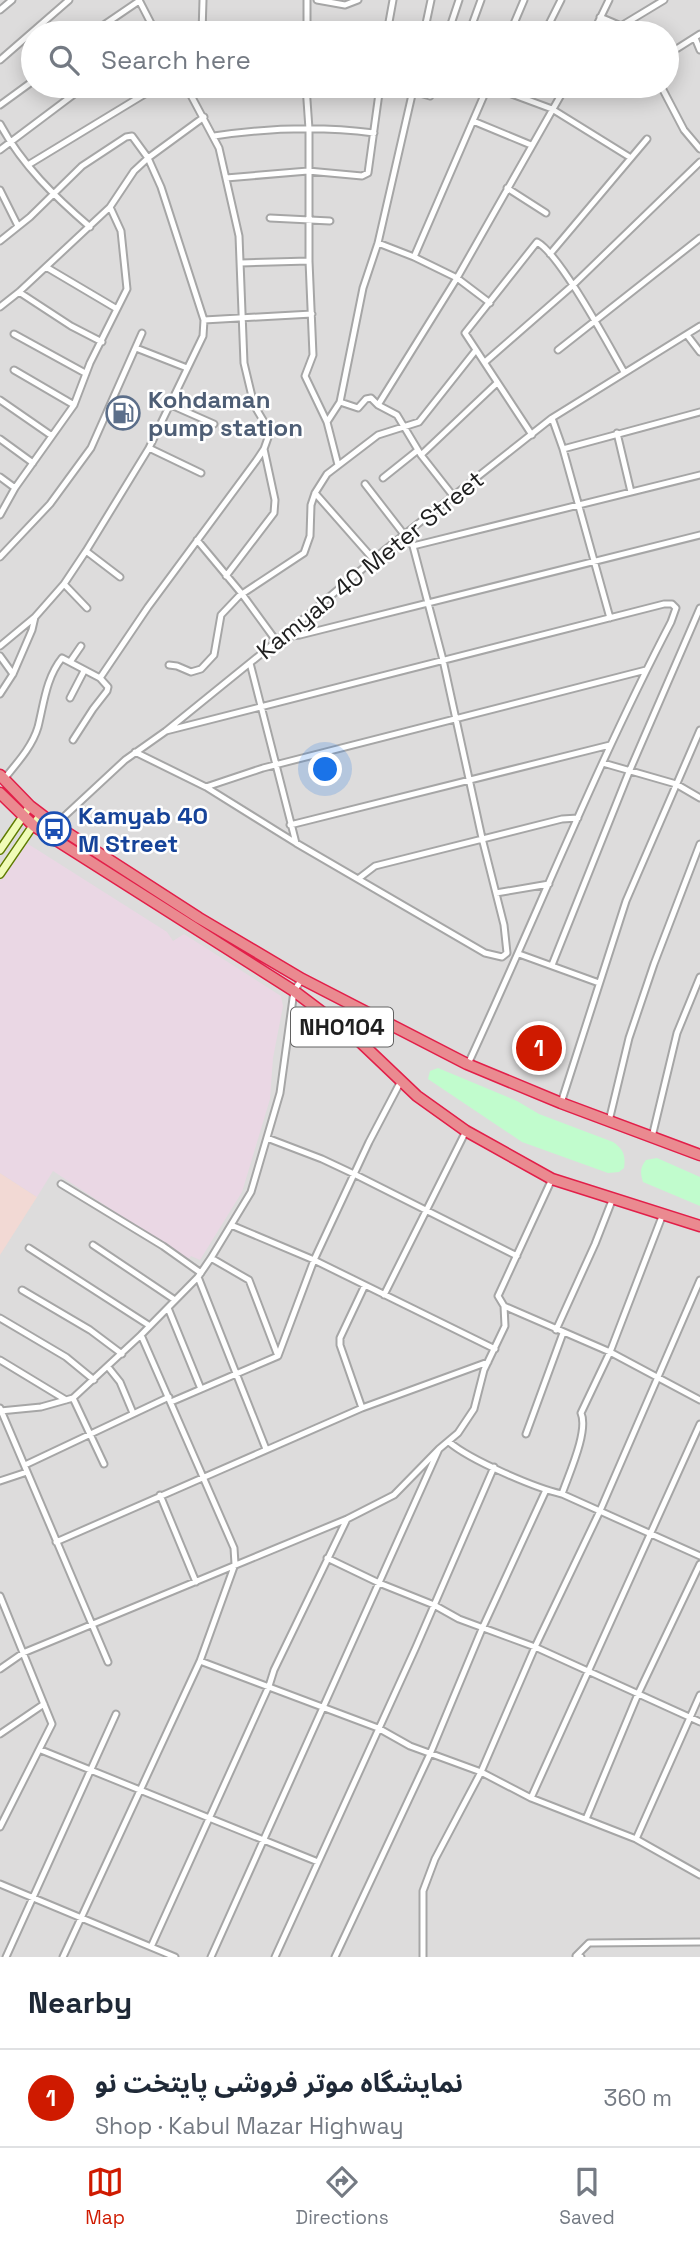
<!DOCTYPE html>
<meta charset="utf-8">
<style>
:root{--surface:#fff;--page:#f6f6f7;--text:#1f2937;--muted:#747a83;--line:#e0e1e3;--accent:#cf1a00}
body{margin:0;font-family:"Space Grotesk","Noto Sans Arabic",sans-serif;background:var(--page);color:var(--text)}
.you{position:absolute;left:326px;top:770px;width:24px;height:24px;margin:-18px;border:5px solid #fff;border-radius:50%;background:#1a73e8;box-shadow:0 0 0 10px #1a73e833}
.badge{display:grid;place-items:center;width:46px;height:46px;border-radius:50%;background:var(--accent);color:#fff;font-size:23px;font-weight:700}
.pin{position:absolute;translate:-50% -50%;border:4px solid #fff;box-shadow:0 2px 7px #0006}
.list{margin:0;padding:0;list-style:none}
h2{display:flex;justify-content:space-between;align-items:center;height:91px;margin:0;padding:0 28px;font-size:30px}
h2 small{font-size:23px;font-weight:400;color:var(--muted)}
.list li{display:grid;grid-template-columns:46px 1fr auto;gap:21px;align-items:center;box-sizing:border-box;height:98px;padding:0 28px;border-top:2px solid var(--line)}
.list b{display:block;font-size:26px;white-space:nowrap}
.list p{margin:0;font-size:23px;white-space:nowrap;color:var(--muted)}
.list em{font-size:23px;font-style:normal;color:var(--muted)}
.icon{flex:none;width:38px;height:38px;fill:none;stroke:currentColor;stroke-width:2;stroke-linecap:round;stroke-linejoin:round}
.map{position:relative;flex:none;width:700px;height:1957px;overflow:hidden}
.search{position:absolute;background:var(--surface);box-shadow:0 4px 18px #0003;left:21px;right:21px;top:21px;height:77px;display:flex;align-items:center;gap:18px;box-sizing:border-box;padding:0 24px;border-radius:38px;color:var(--muted);font-size:26px}
.sheet{height:189px;background:var(--surface)}
nav{display:flex;justify-content:space-around;align-items:center;box-sizing:border-box;height:98px;border-top:2px solid var(--line);background:var(--surface);font-size:19px;color:var(--muted)}
nav a{display:grid;justify-items:center;gap:4px}
nav .on{color:var(--accent)}
.map>svg:first-child{display:block}
.residential{fill:#dddcdc;fill-rule:evenodd}
.commercial{fill:#f2d9d4}
.industrial{fill:#ead7e4}
.park{fill:#c1fccd}
.lines{fill:none;stroke-linecap:round;stroke-linejoin:round}
.street-casing{stroke:#a6a6a6;stroke-width:9}
.secondary-casing{stroke:#5f7c00;stroke-width:10}
.highway-casing{stroke:#e21f49;stroke-width:13}
.street{stroke:#fff;stroke-width:5}
.secondary{stroke:#f0fcb8;stroke-width:7}
.highway{stroke:#ea8a90;stroke-width:10}
.labels{text-anchor:middle;dominant-baseline:central;stroke-width:5;stroke-linejoin:round;paint-order:stroke}
.shield{fill:#fff;stroke:#626262;stroke-width:2}
.shield-label{font-size:23px;font-weight:bold;fill:#1f1f1f}
.service-label{font-size:24px;font-weight:bold;fill:#4e5e75;stroke:#fff;text-anchor:start}
.street-label{font-size:24px;fill:#1f1f1f;stroke:#fff}
.transit-label{font-size:24px;font-weight:bold;fill:#164399;stroke:#fff;text-anchor:start}
</style>
<div class="map">
<svg width="700" height="1957" viewBox="0 0 700 1957">
<rect width="100%" height="100%" fill="#f0eee5"/>
<path class="residential" d="M0,0H700V1957H0ZM33,33H667V86H33Z"/>
<path class="commercial" d="M0,1173L37,1197L0,1255Z"/>
<path class="industrial" d="M25,842L167,932L173,941L184,934L281,996L283,1006L273,1058L270,1099L242,1192L200,1260L191,1256L188,1260L53,1171L37,1197L0,1173V881Z"/>
<path class="park" d="M438,1068L517,1101L539,1114L613,1142C623,1149 626,1155 624,1168L619,1172L608,1173L522,1142L428,1079L430,1071Z
M657,1158L700,1177V1206L643,1182C640,1172 640,1168 646,1160Z"/>
<g class="lines">
<defs>
<path id="street" d="M139,0L156,33
M307,0V33
M317,0L345,5L358,0
M0,10L12,0
M600,17L621,26L638,30L640,33
M621,26L664,0
M92,33L139,1
M202,33L203,0
M387,33L393,0
M424,33L431,0
M448,33L459,0
M469,33L481,0
M510,33L524,0
M548,33L546,30L561,0
M593,33L609,0
M695,38L700,50
M667,55L700,34
M0,60L69,0
M306,86L309,129V261L313,355L305,376L327,422L338,465
M315,86L353,87L379,94
M490,86L552,109L631,158
M661,86L684,130L700,149
M197,90L297,86
M413,91L430,96L433,86
M0,105L33,81
M473,121L531,145
M0,124C22,165 55,197 90,227
M214,136C267,128 320,126 374,133
M0,150L85,86
M28,165L158,86
M226,178L308,171L362,176L368,173L380,86
M507,188L546,213
M0,190L18,226
M270,218L330,221
M0,241L30,217L82,166L126,137L132,136L148,158L161,187L204,320L203,336L149,448L86,551L64,584L35,617L32,630L13,674L0,694
M378,243L414,257L457,278L490,303
M550,254L647,139
M414,257L488,86
M241,263L309,261
M46,267L117,309
M19,292L71,326L102,342
M0,307L19,292L110,207L134,171L148,158L204,117
M204,320L312,314
M14,334L85,373
M687,335L700,352
M136,348L187,368
M558,350L700,238
M485,362L572,286L700,162
M14,370L74,405
M0,400L52,436
M340,402L358,408L366,399L371,398L378,405L397,415L421,455L454,497
M171,405L214,424
M378,405L457,278L566,86
M552,418L563,449L610,618
M327,422L340,402L363,288L378,243L414,86
M617,433L631,492
M532,435L465,333L537,242C560,254 609,346 624,372
M0,439L33,463
M149,448L201,473
M563,449L700,412
M421,455L497,383
M0,477L15,488
M383,478L418,450
M315,493L374,560
M0,515L15,488L74,405L90,363L127,289L121,231L110,207
M197,540L242,594L277,642
M413,546L700,475
M86,551L120,577
M0,557L50,504L91,448L142,333
M226,576L274,513L275,500L264,449
M64,584L87,608
M282,637L300,635L700,535
M0,646L35,617
M0,656L13,674
M70,662L81,646
M250,663L296,843
M169,665L177,666L191,672L201,669L214,655L221,615L239,596L304,553L310,536L311,505L315,493L327,474L378,435L419,422L476,350
M100,678L148,607L256,461L264,449L270,432L254,405L244,363L239,236L219,148L186,86
M70,698L84,671
M166,731L664,604H672L676,608L671,622C596,766 536,917 468,1064
M135,752L206,787L296,843L485,953L502,957L507,953L504,925L482,838L443,660L413,546L365,484
M603,763L676,784L700,798
M4,779C17,763 32,747 38,727C44,703 46,678 62,658L100,678L108,687L107,691L93,709L73,740
M206,787L263,768L646,670
M55,825L125,760L166,731L282,637L386,549L552,418L700,326
M290,825L610,745
M358,879L375,866L562,819L578,818
M496,893L549,884
M519,954L599,983
M552,965L629,772L700,608
M561,1103L626,901L700,730
M609,1121L629,1038L654,964L700,844
M652,1137L677,1033L700,977
M267,1138L322,1159L356,1175L517,1256
M61,1184L163,1246L201,1273
M231,1225L314,1260L495,1349
M93,1245L175,1300
M29,1248L150,1326
M211,1258L249,1280L278,1356
M198,1277L266,1449
M22,1290L90,1330L122,1354
M384,1295L466,1131
M504,1306L610,1352L700,1400
M168,1308L201,1389
M0,1318L66,1357L94,1380
M556,1330L595,1244L613,1198
M0,1360L66,1400
M108,1367L120,1382L133,1413
M73,1398L104,1464
M171,1402L278,1356L314,1260L369,1142L401,1081
M0,1408L108,1662
M362,1408L340,1345V1338L365,1285
M0,1411L41,1407L73,1398L141,1335L198,1277L211,1258L251,1192L280,1093L294,991L302,979
M526,1434L563,1333
M449,1442C470,1460 535,1488 562,1494L700,1556
M25,1465L169,1397
M0,1481L27,1472
M562,1494C568,1476 589,1431 581,1413L610,1352L663,1214
M160,1495L196,1582
M56,1542L362,1408L488,1362
M327,1558L379,1583L434,1605L459,1619L535,1647L700,1722
M0,1596L52,1724L0,1827
M200,1661L378,1728L410,1746L481,1772L531,1798L636,1839L700,1875
M0,1669L23,1653L347,1519L394,1495L439,1449L458,1433L474,1409L484,1370L505,1326L504,1306L498,1296L552,1179
M0,1734L44,1704
M41,1750L318,1862
M531,1798L700,1424
M586,1819L638,1694L700,1564
M636,1839L700,1695
M0,1884L175,1957
M151,1947L269,1686L274,1670L347,1519
M6,1957L116,1714
M63,1957L200,1661L235,1564L234,1548L141,1335
M211,1957L439,1449
M275,1957L416,1647L494,1467
M335,1957L430,1754L482,1629L546,1490
M423,1957V1891L435,1859L481,1772L535,1647L599,1513L700,1280
M581,1957L576,1956L589,1943L700,1942"/>
<path id="secondary" d="M0,850L30,806
M0,874L41,814"/>
<path id="highway" d="M0,775L30,806L55,825L199,918L302,979L467,1064L561,1103L700,1155
M0,793L34,826L294,991L355,1037L417,1096L466,1131L552,1179L700,1226"/>
</defs>
<use href="#street" class="street-casing"/>
<use href="#secondary" class="secondary-casing"/>
<use href="#highway" class="highway-casing"/>
<use href="#street" class="street"/>
<use href="#secondary" class="secondary"/>
<use href="#highway" class="highway"/>
</g>
<defs>
<symbol id="fuel-ring" viewBox="-11 -11 22 22"><circle r="9.5" fill="#fff" stroke="#5c6f8a" stroke-width="1.5"/><path d="M-5.5-6h7V0h2V4h1.3V-2.5L3-4.5l.8-.8L6-3V5H2.5V1h-1V6h-7ZM-4.2-4.7v3.2H.2V-4.7Z" fill="#5c6f8a"/></symbol>
<symbol id="bus-ring" viewBox="-11 -11 22 22"><circle r="9.5" fill="#fff" stroke="#1a4fb4" stroke-width="1.5"/><path d="M-5-6H5V4H4V6H2V4H-2V6H-4V4H-5ZM-3.5-4V0h7V-4ZM-3.5 1.2v1.5H-2V1.2ZM2 1.2v1.5H3.5V1.2Z" fill="#1a4fb4"/></symbol>
</defs>
<g fill-rule="evenodd">
<use href="#fuel-ring" x="104" y="394" width="38" height="38"/>
<use href="#bus-ring" x="35" y="810" width="38" height="38"/>
</g>
<g class="labels">
<rect class="shield" x="291" y="1007.5" width="102" height="39" rx="5"/>
<g class="shield-label">
<text x="342" y="1027">NH0104</text>
</g>
<g class="service-label">
<text x="148" y="399">Kohdaman<tspan x="148" dy="28">pump station</tspan></text>
</g>
<g class="street-label">
<text transform="translate(370 565) rotate(-39)">Kamyab 40 Meter Street</text>
</g>
<g class="transit-label">
<text x="78" y="815">Kamyab 40<tspan x="78" dy="28">M Street</tspan></text>
</g>
</g>
</svg>
<div class="you"></div>
<div class="pin badge" style="left:539px;top:1048px">1</div>
<div class="search"><svg class="icon" aria-label="search" viewBox="0 0 24 24"><circle cx="10" cy="10" r="6"/><path d="M15 15l6 6"/></svg>Search here</div>
</div>
<section class="sheet">
<h2>Nearby<small></small></h2>
<ul class="list">
<li><span class="badge">1</span><div><b>نمایشگاه موتر فروشی پایتخت نو</b><p>Shop · Kabul Mazar Highway</p></div><em>360 m</em></li>
</ul>
</section>
<nav>
<a class="on"><svg class="icon" aria-label="map" viewBox="0 0 24 24"><path d="M3 6l6-2 6 2 6-2v14l-6 2-6-2-6 2zM9 4v14M15 6v14"/></svg>Map</a>
<a><svg class="icon" aria-label="directions" viewBox="0 0 24 24"><path d="M12 3l9 9-9 9-9-9zM9 14v-3h6M13 9l2 2-2 2"/></svg>Directions</a>
<a><svg class="icon" aria-label="saved" viewBox="0 0 24 24"><path d="M7 4h10v16l-5-4-5 4z"/></svg>Saved</a>
</nav>
